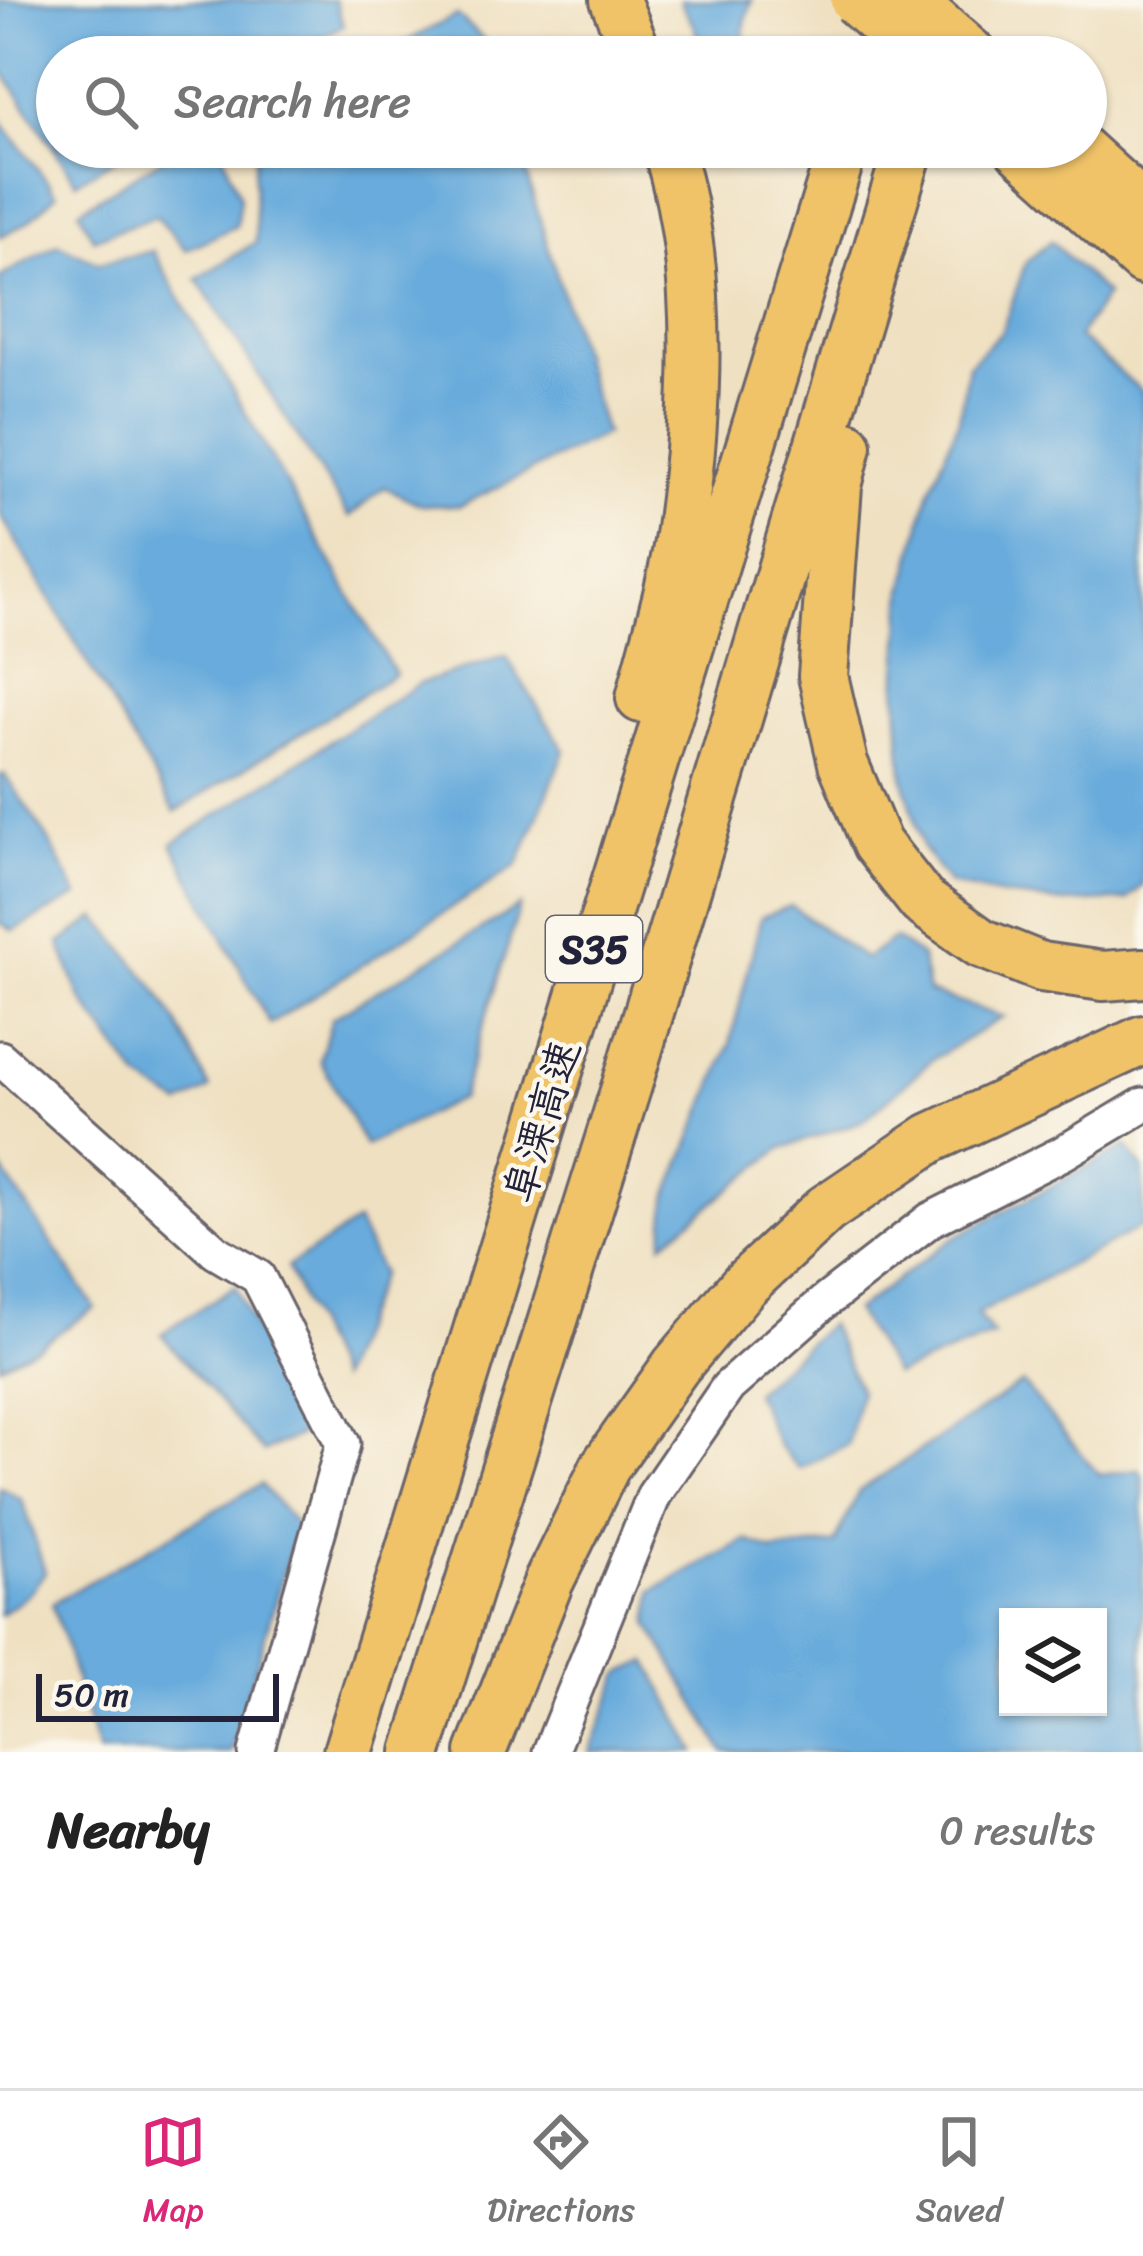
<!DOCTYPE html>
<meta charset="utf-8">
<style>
:root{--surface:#fff;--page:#f6f6f6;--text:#222;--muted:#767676;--line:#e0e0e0;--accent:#db2777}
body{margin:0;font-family:Sriracha,"LXGW WenKai TC",sans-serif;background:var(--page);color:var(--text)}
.controls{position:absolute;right:36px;bottom:36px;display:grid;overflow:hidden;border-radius:0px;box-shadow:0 3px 9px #0004}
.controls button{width:108px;height:108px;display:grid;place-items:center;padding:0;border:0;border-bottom:3px solid var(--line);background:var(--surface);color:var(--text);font:60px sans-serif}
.scale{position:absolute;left:36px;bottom:30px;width:243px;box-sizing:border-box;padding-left:12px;border:6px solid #22223b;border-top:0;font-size:33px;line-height:42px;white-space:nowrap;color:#22223b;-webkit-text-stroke:9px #fbf7ec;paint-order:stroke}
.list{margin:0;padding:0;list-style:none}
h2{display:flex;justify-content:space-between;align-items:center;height:156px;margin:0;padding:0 48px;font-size:51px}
h2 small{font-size:39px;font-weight:400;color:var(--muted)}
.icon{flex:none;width:66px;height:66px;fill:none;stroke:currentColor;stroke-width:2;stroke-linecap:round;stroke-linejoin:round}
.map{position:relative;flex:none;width:1143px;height:1752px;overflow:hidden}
.search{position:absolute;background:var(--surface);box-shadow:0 3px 9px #0004;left:36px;right:36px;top:36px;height:132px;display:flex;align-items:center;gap:30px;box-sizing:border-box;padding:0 42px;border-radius:66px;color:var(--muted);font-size:45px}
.sheet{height:336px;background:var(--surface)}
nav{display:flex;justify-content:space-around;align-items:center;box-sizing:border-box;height:168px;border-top:3px solid var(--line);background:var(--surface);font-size:33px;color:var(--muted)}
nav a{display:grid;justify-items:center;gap:6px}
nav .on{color:var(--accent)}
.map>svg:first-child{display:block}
.water{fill:#67abdc;stroke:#44668c;stroke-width:3;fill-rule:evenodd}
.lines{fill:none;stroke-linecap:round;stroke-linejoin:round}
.minor-casing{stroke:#6a646a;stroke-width:39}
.highway-casing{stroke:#6a646a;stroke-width:54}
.minor{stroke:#fff;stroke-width:33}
.highway{stroke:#f0c369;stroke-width:48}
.highway-bridge-casing{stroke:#6a646a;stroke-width:54;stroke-linecap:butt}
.highway-bridge{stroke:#f0c369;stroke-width:48}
.labels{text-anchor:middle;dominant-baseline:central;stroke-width:9;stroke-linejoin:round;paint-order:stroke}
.shield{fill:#fbf7ec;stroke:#636270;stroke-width:3}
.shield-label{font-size:39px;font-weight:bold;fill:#22223b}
.street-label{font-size:42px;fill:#22223b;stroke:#fbf7ec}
</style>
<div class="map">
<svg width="1143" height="1752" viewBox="0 0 1143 1752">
<rect width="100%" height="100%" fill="#fbf7ec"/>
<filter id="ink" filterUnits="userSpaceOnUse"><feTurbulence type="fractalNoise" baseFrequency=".00833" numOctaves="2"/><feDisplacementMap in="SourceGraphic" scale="24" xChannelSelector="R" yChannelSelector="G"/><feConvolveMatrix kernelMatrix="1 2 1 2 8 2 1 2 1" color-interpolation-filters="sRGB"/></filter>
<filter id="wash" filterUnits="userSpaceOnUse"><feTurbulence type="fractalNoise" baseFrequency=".004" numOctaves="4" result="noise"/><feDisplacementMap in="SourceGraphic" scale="48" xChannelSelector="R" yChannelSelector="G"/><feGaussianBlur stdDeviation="2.7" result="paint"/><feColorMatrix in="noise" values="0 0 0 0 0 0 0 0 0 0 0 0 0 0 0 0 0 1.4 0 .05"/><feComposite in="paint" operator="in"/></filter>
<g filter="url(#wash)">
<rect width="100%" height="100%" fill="#efe0c1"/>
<path class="water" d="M0,0H335L343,25L289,57H57V147H135L76,182L0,67Z
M679,0H752L745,22L743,57H704L694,26Z
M457,15L485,41L490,57H376Z
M0,120L57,194L29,221L0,237Z
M181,147H221L240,198L236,226L186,250L156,216L93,239L79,210Z
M257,147H518L605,434L460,506L421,505L384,487L349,517L197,279L256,242L254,173Z
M1051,241L1106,295L1078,337L1143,392V885L1127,900L1065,903L999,895L949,884L923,849L903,776L897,686L904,590L928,496L959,419L968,365L1002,331L1026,262Z
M58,244L99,263L153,251L395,674L175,812L0,514V277Z
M506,656L565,751L518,865L270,1024L172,844L420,683Z
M4,774L47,837L78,896L13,931L0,923V776Z
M520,906L461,1098L365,1146L320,1060L332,1018Z
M791,906L865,959L894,938L921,957L928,992L1003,1017L932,1060L863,1121L782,1148L663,1243L667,1199L730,1044L761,917Z
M97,917L154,986L179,1026L210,1089L181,1105L139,1079L80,997L60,943Z
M1127,1146L1143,1169V1226L977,1314L993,1335L895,1375L855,1311L953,1238Z
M0,1166L95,1308L39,1346L0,1365Z
M357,1222L381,1273L338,1380L287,1267Z
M235,1286L304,1433L263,1452L161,1334Z
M829,1324L860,1391L848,1444L799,1469L778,1445L754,1392Z
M1022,1383L1099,1475L1139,1470L1143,1475V1752H724L649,1624L653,1591L746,1540L774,1551L835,1543L859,1491ZM1008,1617H1098V1707H1008Z
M261,1484L297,1526L231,1752H98L52,1603Z
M0,1487L22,1500L45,1572L30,1593L0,1615Z
M648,1661L696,1752H590L621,1673Z"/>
</g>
<g filter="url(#ink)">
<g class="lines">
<defs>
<path id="minor" d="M0,1058L216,1252L258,1277L343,1444L256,1752
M550,1752L654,1495L728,1387L823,1303L930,1220L1063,1153L1143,1105"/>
<path id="highway" d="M615,0L638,57
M1018,147L1143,260
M1077,147L1143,207
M847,446L837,486L823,676L843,763L877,844L922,901L981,943L1041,967L1103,976L1143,973
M641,698C655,642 673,585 681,529C698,407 705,265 667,147
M348,1752L843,147
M417,1752L627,1085L909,147
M481,1752L549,1581L606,1465L676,1366L744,1285L826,1209L931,1138L1143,1040"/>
</defs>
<use href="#minor" class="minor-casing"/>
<use href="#highway" class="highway-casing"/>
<use href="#minor" class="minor"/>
<use href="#highway" class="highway"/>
<defs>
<path id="highway-bridge" d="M855,0L918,57
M910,0L975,57"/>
</defs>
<use href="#highway-bridge" class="highway-bridge-casing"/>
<use href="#highway-bridge" class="highway-bridge"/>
</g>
</g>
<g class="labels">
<rect class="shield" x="546" y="916" width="96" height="66" rx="9"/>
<g class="shield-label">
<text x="594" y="949">S35</text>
</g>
<g class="street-label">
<text transform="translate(542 1121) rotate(-73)">阜溧高速</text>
</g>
</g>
</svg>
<div class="controls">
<button><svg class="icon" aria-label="layers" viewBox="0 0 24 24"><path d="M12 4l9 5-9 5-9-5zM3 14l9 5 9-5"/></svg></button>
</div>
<div class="scale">50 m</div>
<div class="search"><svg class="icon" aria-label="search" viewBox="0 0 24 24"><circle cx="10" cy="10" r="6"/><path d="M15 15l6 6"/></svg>Search here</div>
</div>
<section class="sheet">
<h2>Nearby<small>0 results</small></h2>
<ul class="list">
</ul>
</section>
<nav>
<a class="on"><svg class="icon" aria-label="map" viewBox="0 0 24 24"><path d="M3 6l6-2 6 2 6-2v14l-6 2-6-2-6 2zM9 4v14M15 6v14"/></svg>Map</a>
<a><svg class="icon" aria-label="directions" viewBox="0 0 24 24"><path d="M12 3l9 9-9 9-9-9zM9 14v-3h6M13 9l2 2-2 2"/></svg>Directions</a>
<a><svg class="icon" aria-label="saved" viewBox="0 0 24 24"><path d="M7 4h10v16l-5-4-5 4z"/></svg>Saved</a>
</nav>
